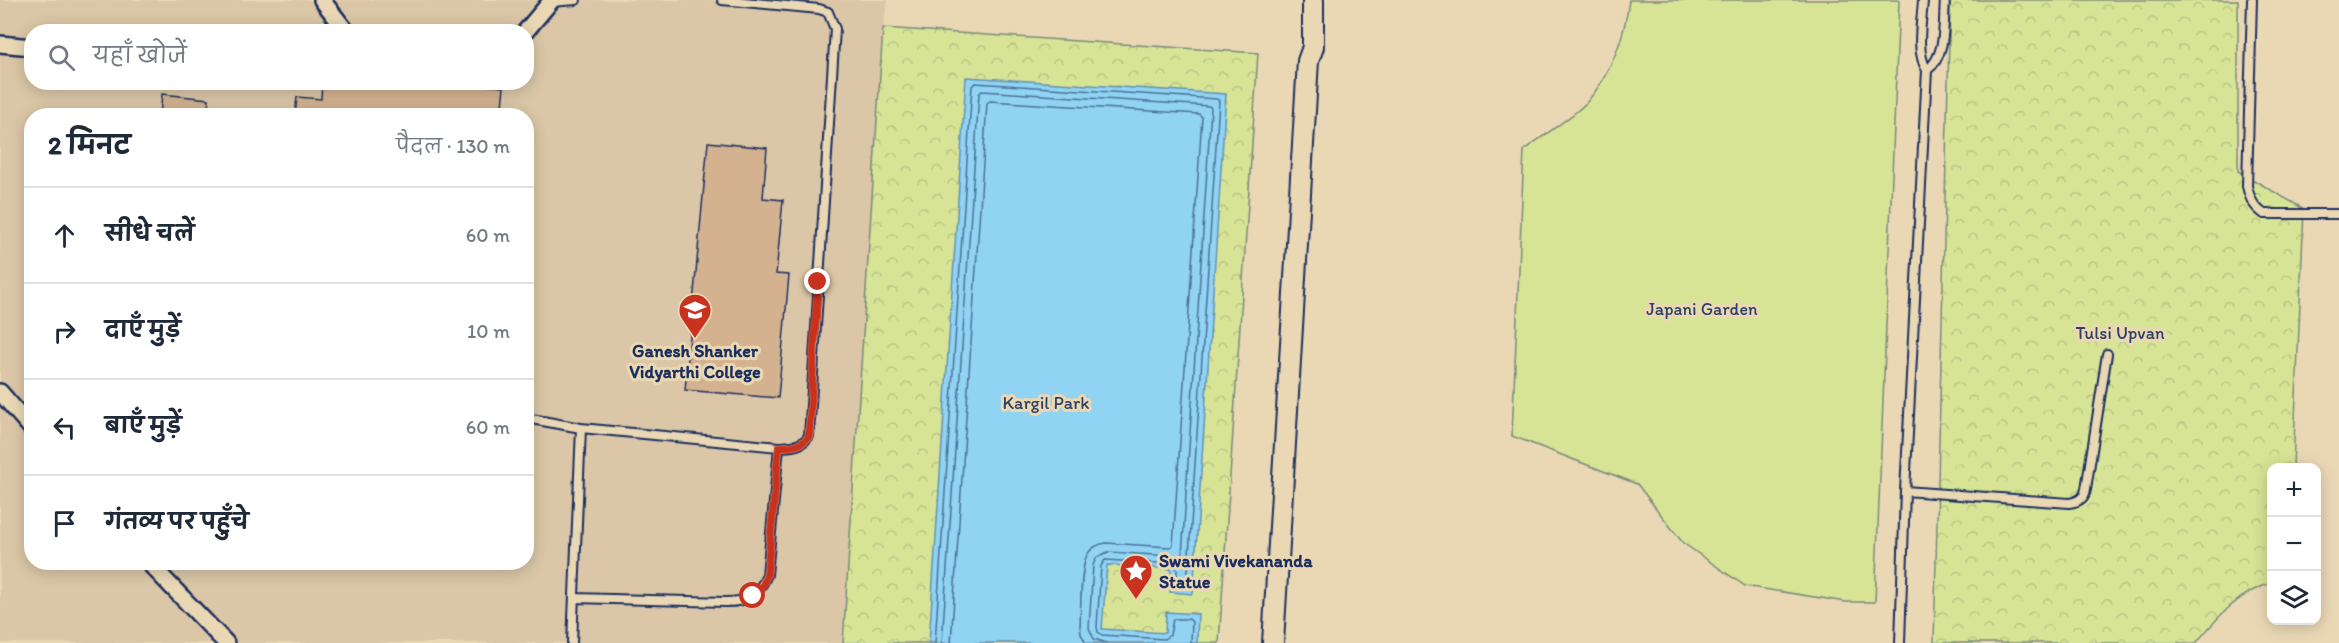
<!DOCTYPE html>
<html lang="hi">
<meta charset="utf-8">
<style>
:root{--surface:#fff;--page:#f6f6f7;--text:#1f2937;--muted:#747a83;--line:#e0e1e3}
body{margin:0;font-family:Itim,"Playpen Sans Deva",sans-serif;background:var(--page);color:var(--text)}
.controls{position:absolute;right:18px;bottom:18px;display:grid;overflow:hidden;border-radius:12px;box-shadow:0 3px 15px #0003}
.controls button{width:54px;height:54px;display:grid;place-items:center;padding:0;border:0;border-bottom:2px solid var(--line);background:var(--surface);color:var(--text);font:30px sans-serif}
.stop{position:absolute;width:18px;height:18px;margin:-14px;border:4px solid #c8321e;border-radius:50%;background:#fff}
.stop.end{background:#c8321e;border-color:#fff;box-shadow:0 2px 6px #0008}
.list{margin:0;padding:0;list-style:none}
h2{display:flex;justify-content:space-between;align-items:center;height:78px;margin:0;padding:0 24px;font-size:26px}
h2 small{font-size:20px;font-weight:400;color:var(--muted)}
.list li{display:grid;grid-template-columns:39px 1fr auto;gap:18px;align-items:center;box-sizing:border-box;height:96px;padding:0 24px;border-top:2px solid var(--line)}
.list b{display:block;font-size:22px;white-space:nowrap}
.list em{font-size:20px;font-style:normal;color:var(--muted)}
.icon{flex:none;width:33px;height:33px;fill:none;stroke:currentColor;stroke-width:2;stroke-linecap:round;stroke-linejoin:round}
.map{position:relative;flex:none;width:2339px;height:643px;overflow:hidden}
.search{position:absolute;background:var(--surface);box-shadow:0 3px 15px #0003;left:24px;top:24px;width:510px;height:66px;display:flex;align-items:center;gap:15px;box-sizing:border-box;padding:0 21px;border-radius:24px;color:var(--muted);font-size:22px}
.panel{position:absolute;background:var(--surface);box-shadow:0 3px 15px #0003;left:24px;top:108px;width:510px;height:462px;border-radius:24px}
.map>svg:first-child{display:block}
.built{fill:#dbc7a7;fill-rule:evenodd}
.park{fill:url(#park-crowns);stroke:#798a7a;stroke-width:1.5}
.garden{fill:#d7e496;stroke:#798a7a;stroke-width:1.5}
.water{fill:#91d3f3;stroke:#6291b7;stroke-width:1.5}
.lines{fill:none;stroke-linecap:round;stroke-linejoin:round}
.shore{stroke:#4a719a;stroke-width:1.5}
.building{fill:#d4b290;stroke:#1b2f5e;stroke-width:1.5}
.service-casing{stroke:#1b2f5e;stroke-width:12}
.minor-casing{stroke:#1b2f5e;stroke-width:20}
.tertiary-casing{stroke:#1b2f5e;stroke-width:24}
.service{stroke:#ead8b5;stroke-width:8}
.minor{stroke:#ead8b5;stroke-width:15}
.tertiary{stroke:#ead8b5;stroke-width:20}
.route{stroke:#c8321e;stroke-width:8}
.labels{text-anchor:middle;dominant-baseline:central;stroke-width:6;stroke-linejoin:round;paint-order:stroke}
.park-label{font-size:18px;fill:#2e4164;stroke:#ead8b5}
.poi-label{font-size:18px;font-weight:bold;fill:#1b2f5e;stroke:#ead8b5}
</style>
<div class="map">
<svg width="2339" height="643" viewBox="0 0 2339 643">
<defs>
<pattern id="park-crowns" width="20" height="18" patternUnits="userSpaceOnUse" patternTransform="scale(1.5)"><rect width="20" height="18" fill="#d7e496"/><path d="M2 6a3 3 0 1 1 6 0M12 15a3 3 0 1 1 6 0" fill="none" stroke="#b8c484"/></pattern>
</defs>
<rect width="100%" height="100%" fill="#ead8b5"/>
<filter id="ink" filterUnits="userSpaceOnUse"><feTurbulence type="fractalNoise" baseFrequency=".0167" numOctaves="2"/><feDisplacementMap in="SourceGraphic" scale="12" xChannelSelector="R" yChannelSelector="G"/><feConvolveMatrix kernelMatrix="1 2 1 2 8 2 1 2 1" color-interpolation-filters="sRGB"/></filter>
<g filter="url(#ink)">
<path class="built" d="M0,0H888L883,28L843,643H0ZM32,32H526V82H32ZM32,116H526V562H32Z"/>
<path class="park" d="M1950,0H2238V171L2304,209L2293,467L2272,468L2271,583C2239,592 2217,618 2196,643H1934Z
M883,28L1258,53L1219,643H843Z"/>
<path class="garden" d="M1629,0H1899L1875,602H1846L1745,586L1683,543L1637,484L1512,436L1524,150C1541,137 1574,116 1587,102C1611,74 1625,36 1629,0Z"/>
<path class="water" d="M966,77L1226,94L1193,594L1170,592L1171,569L1107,565L1102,629L1165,633L1166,612L1198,614L1197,643H929Z"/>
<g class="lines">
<path class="shore" d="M935,643L972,86L975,83L1217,99L1219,101L1187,585L1184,587L1177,586V569L1172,564L1105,560L1101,566L1097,627L1098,632L1102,635L1164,639L1170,635L1173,619H1189L1192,622L1191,643
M942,643L979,94L982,91L1209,106L1211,108L1182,556L1179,558L1171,556L1108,552L1097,557L1093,565L1089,628L1094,639L1107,643
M951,643L987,103L990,101L1199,114L1202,117L1173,545L1170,547L1106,543C1098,544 1091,548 1087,555C1080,568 1081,610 1080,626L1081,634L1086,643"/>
</g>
<path class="building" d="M322,82H453L504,87L501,116H295L297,97L321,99Z
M162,94L209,99L207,116H160Z
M708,142L767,148L763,198L783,200L776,274L789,275L778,398L685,390Z"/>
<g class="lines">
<defs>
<path id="service" d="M2252,0L2247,186C2250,199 2253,206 2264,214H2339
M551,2L576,0
M1927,70C1947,56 1943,22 1945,0
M526,418L581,428L779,447C792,446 801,447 809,436L835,29L828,12L819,9L722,0
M1905,491L2069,503C2078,502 2085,498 2086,489L2107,354
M574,598L726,602C747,602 758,596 767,575L779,447
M572,643L581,428
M1900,643L1905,491L1927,70C1915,52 1922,21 1923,0"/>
<path id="minor" d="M322,0L347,32
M525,32L552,0
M0,44L32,47
M0,392L32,429
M148,562L226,643"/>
<path id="tertiary" d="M1273,643L1308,61L1313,47V0"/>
</defs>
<use href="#service" class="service-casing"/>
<use href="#minor" class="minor-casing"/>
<use href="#tertiary" class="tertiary-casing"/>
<use href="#service" class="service"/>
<use href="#minor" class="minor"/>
<use href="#tertiary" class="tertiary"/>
</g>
</g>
<g class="lines" filter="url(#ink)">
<path class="route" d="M753,596L763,585L767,575L779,447C792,446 801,447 809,436L818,282"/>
</g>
<defs>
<symbol id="university-pin" viewBox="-11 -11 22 30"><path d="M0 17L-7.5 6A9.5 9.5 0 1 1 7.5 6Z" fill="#c8321e" stroke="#ead8b5"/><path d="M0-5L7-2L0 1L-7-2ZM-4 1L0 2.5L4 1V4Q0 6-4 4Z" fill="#fff"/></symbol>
<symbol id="sight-pin" viewBox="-11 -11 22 30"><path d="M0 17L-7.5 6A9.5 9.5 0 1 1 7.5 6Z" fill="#c8321e" stroke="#ead8b5"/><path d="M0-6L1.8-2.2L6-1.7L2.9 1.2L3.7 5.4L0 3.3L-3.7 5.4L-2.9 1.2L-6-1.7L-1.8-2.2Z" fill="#fff"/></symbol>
</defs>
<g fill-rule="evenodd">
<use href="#university-pin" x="676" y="291" width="38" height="52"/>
<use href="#sight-pin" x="1117" y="552" width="38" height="52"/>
</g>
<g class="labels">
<g class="park-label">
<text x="1702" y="309">Japani Garden</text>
<text x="2120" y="333">Tulsi Upvan</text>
<text x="1046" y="403">Kargil Park</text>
</g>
<g class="poi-label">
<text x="695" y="351">Ganesh Shanker<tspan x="695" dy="21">Vidyarthi College</tspan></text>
<text x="1159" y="561" text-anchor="start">Swami Vivekananda<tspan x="1159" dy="21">Statue</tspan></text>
</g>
</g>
</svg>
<div class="controls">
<button>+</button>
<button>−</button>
<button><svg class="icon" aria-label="layers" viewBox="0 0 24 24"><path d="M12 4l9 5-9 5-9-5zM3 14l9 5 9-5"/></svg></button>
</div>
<div class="stop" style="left:753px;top:596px"></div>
<div class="stop end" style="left:818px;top:282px"></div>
<div class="search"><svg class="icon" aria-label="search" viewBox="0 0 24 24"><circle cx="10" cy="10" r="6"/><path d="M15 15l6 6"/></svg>यहाँ खोजें</div>
<section class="panel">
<h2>2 मिनट<small>पैदल · 130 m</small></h2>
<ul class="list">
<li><svg class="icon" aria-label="ahead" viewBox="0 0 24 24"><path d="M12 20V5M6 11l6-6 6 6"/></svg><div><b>सीधे चलें</b></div><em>60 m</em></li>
<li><svg class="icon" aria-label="right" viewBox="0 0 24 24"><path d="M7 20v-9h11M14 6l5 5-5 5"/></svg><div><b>दाएँ मुड़ें</b></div><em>10 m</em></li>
<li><svg class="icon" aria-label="left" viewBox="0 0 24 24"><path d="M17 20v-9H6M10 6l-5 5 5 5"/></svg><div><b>बाएँ मुड़ें</b></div><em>60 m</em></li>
<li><svg class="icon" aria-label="arrive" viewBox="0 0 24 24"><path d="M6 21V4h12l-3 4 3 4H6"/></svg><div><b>गंतव्य पर पहुँचे</b></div></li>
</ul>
</section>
</div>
